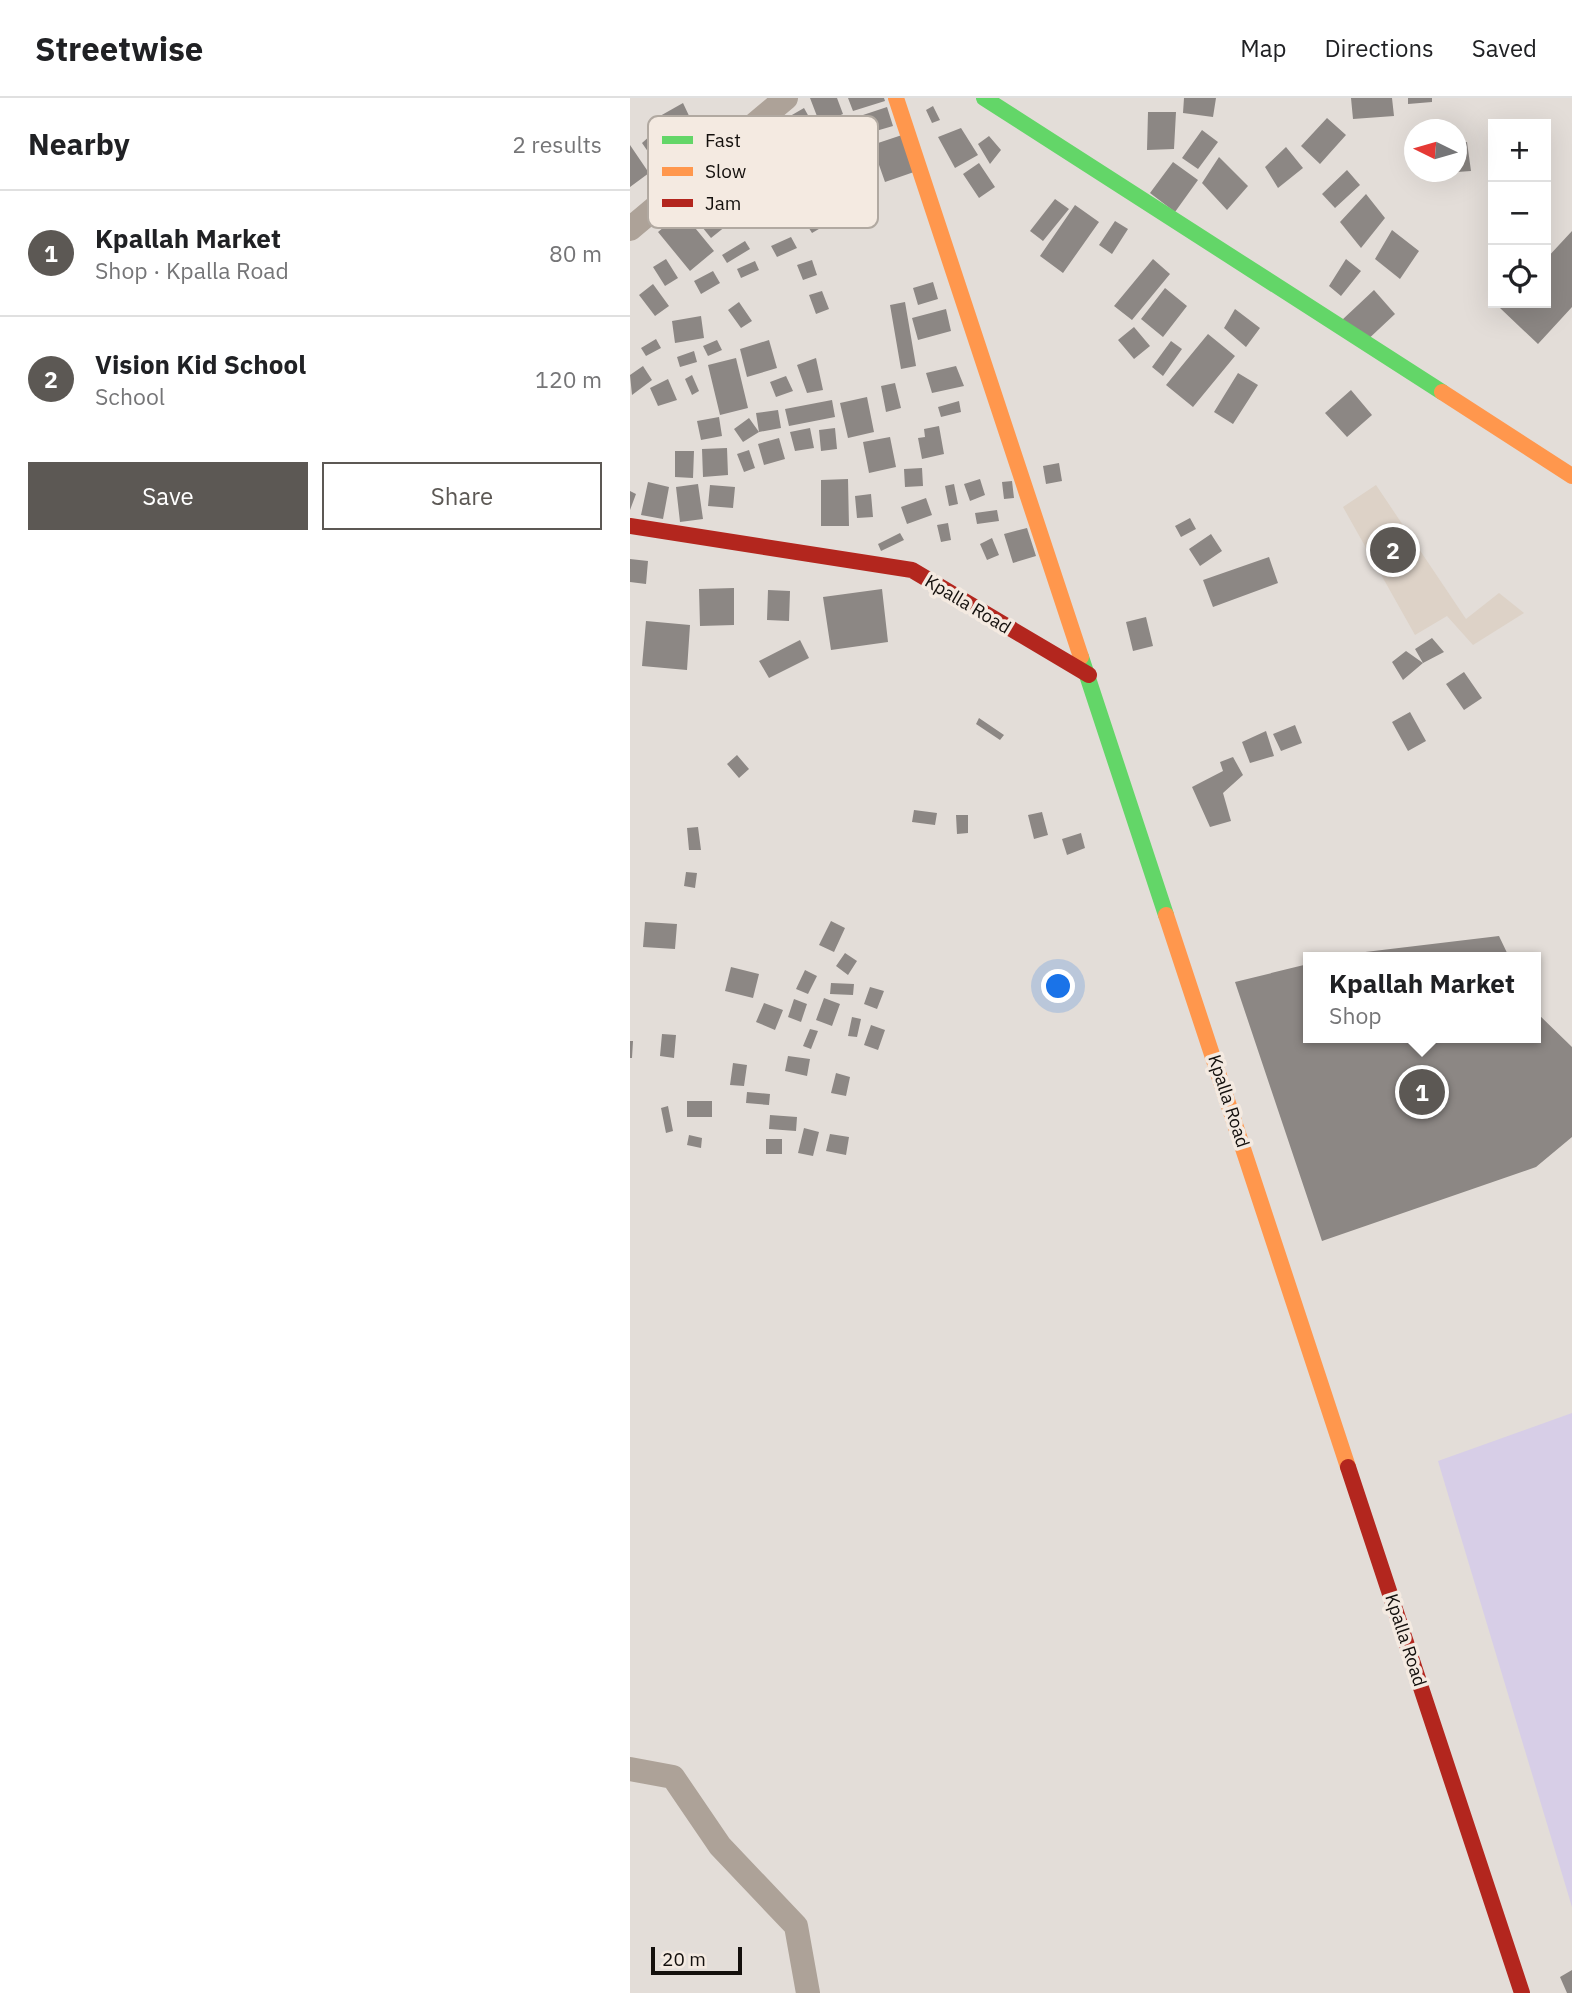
<!DOCTYPE html>
<meta charset="utf-8">
<style>
:root{--surface:#fff;--page:#f2f2f2;--text:#202124;--muted:#757577;--line:#e0e0e0;--accent:#5c5854}
body{margin:0;font-family:"IBM Plex Sans",sans-serif;background:var(--page);color:var(--text)}
.controls{position:absolute;right:21px;top:21px;display:grid;overflow:hidden;border-radius:0px;box-shadow:0 7px 28px #0002}
.controls button{width:63px;height:63px;display:grid;place-items:center;padding:0;border:0;border-bottom:2px solid var(--line);background:var(--surface);color:var(--text);font:35px sans-serif}
.compass{position:absolute;left:774px;top:21px;width:63px;height:63px;border-radius:50%;background:var(--surface);box-shadow:0 7px 28px #0002;rotate:275deg}
.scale{position:absolute;left:21px;bottom:18px;width:91px;box-sizing:border-box;padding-left:7px;border:4px solid #14100d;border-top:0;font-size:19px;line-height:24px;white-space:nowrap;color:#14100d;-webkit-text-stroke:5px #f4eae1;paint-order:stroke}
.you{position:absolute;left:429px;top:889px;width:24px;height:24px;margin:-18px;border:5px solid #fff;border-radius:50%;background:#1a73e8;box-shadow:0 0 0 10px #1a73e833}
.badge{display:grid;place-items:center;width:46px;height:46px;border-radius:50%;background:var(--accent);color:#fff;font-size:23px;font-weight:700}
.pin{position:absolute;translate:-50% -50%;border:4px solid #fff;box-shadow:0 2px 7px #0006}
.popup{position:absolute;left:673px;top:854px;width:238px;height:91px;box-sizing:border-box;display:grid;place-content:center;border-radius:0px;background:var(--surface);filter:drop-shadow(0 2px 5px #0005);font-size:23px;white-space:nowrap;color:var(--muted)}
.popup b{font-size:26px;color:var(--text)}
.popup::after{content:'';position:absolute;left:50%;top:100%;margin-left:-14px;border:14px solid transparent;border-top-color:var(--surface)}
.list{margin:0;padding:0;list-style:none}
h2{display:flex;justify-content:space-between;align-items:center;height:91px;margin:0;padding:0 28px;font-size:30px}
h2 small{font-size:23px;font-weight:400;color:var(--muted)}
.list li{display:grid;grid-template-columns:46px 1fr auto;gap:21px;align-items:center;box-sizing:border-box;height:126px;padding:0 28px;border-top:2px solid var(--line)}
.list b{display:block;font-size:26px;white-space:nowrap}
.list p{margin:0;font-size:23px;white-space:nowrap;color:var(--muted)}
.list em{font-size:23px;font-style:normal;color:var(--muted)}
.actions{display:flex;gap:14px;padding:21px 28px}
.actions a{flex:1;padding:16px 0;border:2px solid var(--accent);border-radius:0px;text-align:center;font-size:24px;color:var(--accent)}
.actions .main{background:var(--accent);color:#fff}
.icon{flex:none;width:38px;height:38px;fill:none;stroke:currentColor;stroke-width:2;stroke-linecap:round;stroke-linejoin:round}
.map{position:relative;flex:none;width:942px;height:1895px;overflow:hidden}
header{display:flex;align-items:center;gap:42px;box-sizing:border-box;height:98px;padding:0 35px;background:var(--surface);border-bottom:2px solid var(--line)}
header strong{font-size:33px}
nav{display:flex;gap:38px;margin-inline-start:auto;font-size:24px}
main{display:flex}
aside{flex:1;background:var(--surface)}
.map>svg:first-child{display:block}
.built{fill:#ddd2c7}
.green{fill:#d7cee7}
.building{fill:#8c8784}
.lines{fill:none;stroke-linecap:round;stroke-linejoin:round}
.street{stroke:#ada298;stroke-width:24}
.fast{stroke:#63d668;stroke-width:16}
.slow{stroke:#ff974d;stroke-width:16}
.jam{stroke:#b3261e;stroke-width:16}
.labels{text-anchor:middle;dominant-baseline:central;stroke-width:7;stroke-linejoin:round;paint-order:stroke}
.street-label{font-size:18px;fill:#14100d;stroke:#f4eae1}
.key{fill:#f4eae1;stroke:#b1a9a1;stroke-width:2}
.key-label{font-size:19px;fill:#14100d}
</style>
<header>
<strong>Streetwise</strong>
<nav><a>Map</a><a>Directions</a><a>Saved</a></nav>
</header>
<main>
<aside>
<h2>Nearby<small>2 results</small></h2>
<ul class="list">
<li><span class="badge">1</span><div><b>Kpallah Market</b><p>Shop · Kpalla Road</p></div><em>80 m</em></li>
<li><span class="badge">2</span><div><b>Vision Kid School</b><p>School</p></div><em>120 m</em></li>
</ul>
<div class="actions"><a class="main">Save</a><a>Share</a></div>
</aside>
<div class="map">
<svg width="942" height="1895" viewBox="0 0 942 1895">
<rect width="100%" height="100%" fill="#e3ddd8"/>
<path class="built" d="M746,387L836,521L869,495L894,515L843,547L817,518L785,537L713,409Z"/>
<path class="green" d="M942,1315V1809L808,1363Z"/>
<path class="building" d="M180,0H207L213,16L190,26Z
M218,0H254L255,3L223,13Z
M554,0H586L583,19L553,15Z
M721,0H762L764,18L723,21Z
M778,0H802V4L778,6Z
M53,5L61,22L38,33L30,18Z
M303,8L310,22L302,25L296,12Z
M257,9L263,28L239,35L233,17Z
M174,10L193,44L174,55L155,21Z
M518,14H546L544,51L517,52Z
M697,20L716,37L690,66L671,48Z
M217,23L242,87L194,106L176,59L204,49L197,30Z
M30,29L49,55L30,71L12,45Z
M331,30L348,57L325,70L308,39Z
M153,32L165,58L149,66L136,41Z
M572,32L588,44L568,71L552,60Z
M272,37L284,74L255,84L242,47Z
M359,38L371,52L360,66L348,46Z
M837,44L841,73L827,74V45Z
M0,47L19,75L0,89Z
M656,49L673,70L648,90L635,69Z
M589,59L618,88L597,112L572,85Z
M543,64L568,82L545,114L520,95Z
M349,65L365,89L349,100L333,76Z
M137,67L154,100L129,114L112,80Z
M168,67L174,79L160,87L154,74Z
M717,72L730,87L705,110L692,96Z
M792,74H821V75L793,79Z
M182,87L186,96L175,102L170,93Z
M80,88L106,120L81,140L55,108Z
M736,96L755,120L731,150L710,124Z
M425,101L439,111L413,143L400,133Z
M445,107L469,124L433,175L410,158Z
M170,108L175,124L163,128L158,113Z
M52,114L84,153L60,173L28,134Z
M187,117L194,128L182,135L175,124Z
M485,123L498,131L482,156L469,147Z
M762,132L789,153L770,181L745,161Z
M942,133V209L908,246L870,210L875,205H916V161Z
M161,139L167,150L147,159L141,148Z
M115,143L120,151L97,165L92,157Z
M36,161L48,180L35,188L23,169Z
M523,161L540,176L502,222L484,208Z
M716,161L731,173L711,198L699,188Z
M182,162L187,177L173,182L167,167Z
M125,163L129,172L111,180L107,171Z
M83,173L90,185L71,196L64,183Z
M303,184L308,201L288,207L283,190Z
M23,186L39,208L25,218L9,197Z
M535,190L557,208L533,239L511,221Z
M744,192L765,216L733,246L712,222Z
M192,193L199,211L186,216L179,197Z
M109,204L122,223L111,230L98,212Z
M275,204L286,268L271,271L260,207Z
M316,211L321,233L288,242L282,220Z
M605,211L630,230L616,249L594,230Z
M71,218L74,240L45,245L42,223Z
M504,229L520,248L504,261L488,242Z
M578,236L605,258L563,309L536,287Z
M26,241L31,250L16,258L11,250Z
M87,242L92,252L78,258L73,248Z
M139,242L147,270L117,279L110,251Z
M541,243L552,251L533,278L522,269Z
M64,253L67,264L50,269L47,259Z
M106,260L118,310L90,317L78,267Z
M186,260L193,292L177,295L167,267Z
M13,268L22,282L2,297L0,277Z
M326,268L334,288L302,295L296,275Z
M608,275L628,287L603,326L584,314Z
M62,277L69,293L62,297L55,281Z
M156,278L163,293L146,299L140,284Z
M38,281L47,302L28,308L20,290Z
M265,285L271,310L256,314L251,288Z
M721,292L742,317L717,339L695,315Z
M237,299L244,334L218,340L210,305Z
M202,302L205,319L159,328L155,311Z
M329,303L331,314L311,319L308,309Z
M148,312L151,330L129,334L126,315Z
M89,319L92,338L71,342L67,323Z
M119,320L129,334L113,344L104,331Z
M309,328L314,356L292,361L288,340L295,339L294,331Z
M180,330L184,350L165,353L160,334Z
M205,330L207,351L191,353L189,332Z
M260,339L266,369L239,375L233,344Z
M149,340L155,361L134,367L128,346Z
M97,350L98,377L73,379L72,351Z
M119,352L125,370L114,374L107,356Z
M45,353H64L63,380L45,379Z
M429,365L432,383L416,386L413,368Z
M292,370L293,388L275,389L274,371Z
M218,381L219,428H191V382Z
M350,381L355,397L340,403L334,386Z
M382,383L384,400L374,401L372,384Z
M18,384L39,389L33,421L11,417Z
M68,386L73,421L50,424L46,389Z
M324,386L328,406L319,408L315,388Z
M80,387L105,389L103,410L78,408Z
M0,393L6,396L0,412Z
M241,396L243,419L227,420L225,398Z
M296,400L302,417L277,426L271,409Z
M367,412L369,423L347,426L345,415Z
M560,420L566,431L551,439L545,428Z
M318,425L321,442L311,444L307,427Z
M397,430L406,458L383,465L374,436Z
M270,435L274,442L251,453L248,446Z
M581,436L592,453L570,468L559,451Z
M362,440L369,457L357,462L350,446Z
M639,459L648,485L583,509L573,482Z
M0,461L18,463L16,486L0,484Z
M104,490V527L70,528L69,491Z
M252,491L258,544L201,552L193,499Z
M138,492L160,493L159,523L137,522Z
M516,519L523,548L503,553L496,524Z
M16,523L60,527L57,572L12,568Z
M802,540L814,554L793,565L773,582L762,564L776,553L793,565L785,551Z
M170,542L179,560L139,580L129,563Z
M834,574L852,600L834,612L816,586Z
M780,614L796,643L778,653L762,624Z
M349,620L374,637L370,642L346,626Z
M665,627L672,645L651,653L643,636Z
M636,633L644,658L620,665L612,644Z
M107,657L119,671L109,680L97,666Z
M603,659L613,677L593,695L601,723L580,729L562,689L593,673L590,664Z
M284,712L307,715L305,727L282,724Z
M412,714L418,737L404,741L398,717Z
M326,717H338V735L327,736Z
M68,729L71,752H59L57,730Z
M451,735L455,750L437,757L432,741Z
M56,774L67,775L65,790L54,788Z
M201,823L215,830L204,854L189,847Z
M15,824L47,826L45,851L13,849Z
M869,838L879,859H712L727,855Z
M215,855L227,863L218,877L206,868Z
M678,866V940H906V914L942,949V1039L906,1069L692,1143L605,884Z
M101,869L129,876L123,900L95,893Z
M175,872L187,878L178,896L166,891Z
M201,885L224,886L223,897L200,896Z
M240,889L254,893L247,911L234,906Z
M194,900L210,906L202,928L186,922Z
M164,901L177,906L171,924L158,919Z
M134,905L153,912L145,932L126,924Z
M222,919L231,921L227,939L218,938Z
M241,927L255,932L248,952L234,947Z
M180,931L188,933L181,951L173,948Z
M32,936L46,937L44,960L30,958Z
M0,943H3L2,960H0Z
M158,958L180,961L177,978L155,973Z
M103,965L117,967L114,988L100,987Z
M206,975L220,979L216,998L201,995Z
M117,994L140,996L139,1007L116,1005Z
M57,1003H82V1019H57Z
M38,1008L43,1033L36,1035L31,1010Z
M140,1017L167,1019L166,1033L139,1031Z
M174,1030L189,1034L183,1058L168,1055Z
M200,1036L219,1039L216,1057L196,1053Z
M59,1037L72,1040L71,1050L57,1047Z
M136,1041H152V1056H136Z
M942,1872V1895H937L930,1879Z"/>
<g class="lines">
<path class="street" d="M0,131L156,0
M0,1671L43,1679L90,1748L166,1828L178,1895"/>
<path class="fast" d="M354,0L812,294
M451,559L536,817"/>
<path class="slow" d="M266,0L451,559
M812,294L942,378
M536,817L718,1369"/>
<path class="jam" d="M0,428L282,472L459,577
M718,1369L892,1895"/>
</g>
<g class="labels">
<g class="street-label">
<text transform="translate(338 506) rotate(31)">Kpalla Road</text>
<text transform="translate(599 1003) rotate(72)">Kpalla Road</text>
<text transform="translate(776 1542) rotate(72)">Kpalla Road</text>
</g>
</g>
<rect x="18" y="18" width="230" height="112" rx="10" class="key"/>
<rect x="32" y="38" width="31" height="8" fill="#63d668"/>
<rect x="32" y="69" width="31" height="9" fill="#ff974d"/>
<rect x="32" y="101" width="31" height="8" fill="#b3261e"/>
<g class="key-label">
<text x="75" y="49">Fast</text>
<text x="75" y="80">Slow</text>
<text x="75" y="112">Jam</text>
</g>
</svg>
<div class="controls">
<button>+</button>
<button>−</button>
<button><svg class="icon" aria-label="locate" viewBox="0 0 24 24"><circle cx="12" cy="12" r="6"/><path d="M12 2v4M12 18v4M2 12h4M18 12h4"/></svg></button>
</div>
<svg class="compass" viewBox="-18 -18 36 36"><path d="M0-13l5 13h-10z" fill="#e53935"/><path d="M0 13l5-13h-10z" fill="#757577"/></svg>
<div class="scale">20 m</div>
<div class="you"></div>
<div class="pin badge" style="left:792px;top:994px">1</div>
<div class="popup"><b>Kpallah Market</b>Shop</div>
<div class="pin badge" style="left:763px;top:452px">2</div>
</div>
</main>
